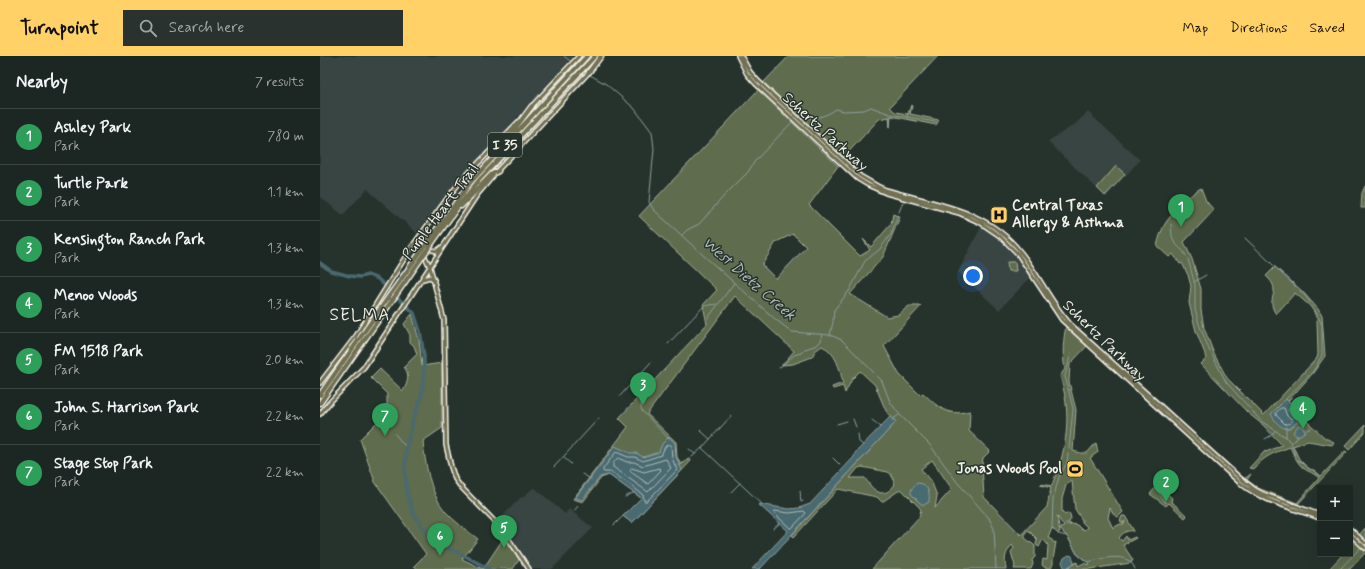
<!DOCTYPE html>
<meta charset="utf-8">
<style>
:root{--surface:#1c2622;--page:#29322f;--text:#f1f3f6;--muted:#a0a5a5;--line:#3a4340;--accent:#ffd166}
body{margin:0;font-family:Mynerve,sans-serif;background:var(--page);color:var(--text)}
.controls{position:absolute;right:12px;bottom:12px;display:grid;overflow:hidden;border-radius:0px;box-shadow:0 4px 16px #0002}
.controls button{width:36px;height:36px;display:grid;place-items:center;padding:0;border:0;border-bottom:1px solid var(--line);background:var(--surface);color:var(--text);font:20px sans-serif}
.you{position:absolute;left:653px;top:220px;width:14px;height:14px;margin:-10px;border:3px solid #fff;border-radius:50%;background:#1a73e8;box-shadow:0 0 0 6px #1a73e833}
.badge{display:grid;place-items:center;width:26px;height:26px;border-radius:50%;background:var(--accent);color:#fff;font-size:13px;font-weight:700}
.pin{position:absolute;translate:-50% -33px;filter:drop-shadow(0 1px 2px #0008)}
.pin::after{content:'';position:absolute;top:21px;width:14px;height:12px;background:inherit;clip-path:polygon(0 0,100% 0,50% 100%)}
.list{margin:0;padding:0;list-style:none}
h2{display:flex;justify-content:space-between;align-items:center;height:52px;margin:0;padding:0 16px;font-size:17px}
h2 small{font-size:13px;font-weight:400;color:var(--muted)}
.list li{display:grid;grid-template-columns:26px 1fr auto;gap:12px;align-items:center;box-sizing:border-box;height:56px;padding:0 16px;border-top:1px solid var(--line)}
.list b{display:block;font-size:15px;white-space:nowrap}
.list p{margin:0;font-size:13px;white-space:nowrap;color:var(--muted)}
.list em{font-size:13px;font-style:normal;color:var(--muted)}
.icon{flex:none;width:22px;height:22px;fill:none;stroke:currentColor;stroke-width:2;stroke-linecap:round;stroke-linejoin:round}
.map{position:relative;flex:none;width:1045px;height:513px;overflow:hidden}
header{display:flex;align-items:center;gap:24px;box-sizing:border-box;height:56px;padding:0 20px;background:var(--accent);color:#111}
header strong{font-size:19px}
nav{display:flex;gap:22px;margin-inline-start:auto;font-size:14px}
.search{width:280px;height:36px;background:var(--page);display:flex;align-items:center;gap:10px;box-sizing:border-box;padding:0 14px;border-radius:0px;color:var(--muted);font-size:15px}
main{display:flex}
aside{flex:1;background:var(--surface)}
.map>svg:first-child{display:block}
.built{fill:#384442}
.green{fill:#5e6c4d;stroke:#a9ae9a;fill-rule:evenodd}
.water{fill:#4a6b71;stroke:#8ea1a1}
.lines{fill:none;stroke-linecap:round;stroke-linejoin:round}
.shore{stroke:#b0bbb8;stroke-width:1}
.stream{stroke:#8ea1a1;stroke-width:1}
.river{stroke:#4a6b71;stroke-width:3.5}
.major-casing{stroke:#f4f1e8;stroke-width:6}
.highway-casing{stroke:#f4f1e8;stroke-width:7}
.major{stroke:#716f52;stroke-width:3}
.highway{stroke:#716f52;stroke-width:4}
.highway-bridge-casing{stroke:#f4f1e8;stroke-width:7;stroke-linecap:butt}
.highway-bridge{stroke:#716f52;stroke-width:4}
.labels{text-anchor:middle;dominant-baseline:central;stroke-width:3;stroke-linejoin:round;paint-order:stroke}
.shield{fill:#26332d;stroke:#b6b8b0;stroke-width:1}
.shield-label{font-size:14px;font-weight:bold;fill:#f4f1e8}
.street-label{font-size:15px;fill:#f4f1e8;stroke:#26332d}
.poi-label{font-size:15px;font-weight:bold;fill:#f4f1e8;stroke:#26332d;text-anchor:start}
.water-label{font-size:16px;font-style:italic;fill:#b0bbb8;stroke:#26332d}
.quarter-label{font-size:17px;letter-spacing:1px;fill:#f4f1e8;stroke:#26332d}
</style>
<header>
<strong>Turnpoint</strong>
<div class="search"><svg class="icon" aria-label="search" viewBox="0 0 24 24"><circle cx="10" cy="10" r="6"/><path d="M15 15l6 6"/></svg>Search here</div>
<nav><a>Map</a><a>Directions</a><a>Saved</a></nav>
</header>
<main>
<aside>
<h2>Nearby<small>7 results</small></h2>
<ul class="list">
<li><span class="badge" style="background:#2e9e5b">1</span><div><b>Ashley Park</b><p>Park</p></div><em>780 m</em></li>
<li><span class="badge" style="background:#2e9e5b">2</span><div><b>Turtle Park</b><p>Park</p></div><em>1.1 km</em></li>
<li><span class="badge" style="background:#2e9e5b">3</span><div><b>Kensington Ranch Park</b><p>Park</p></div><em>1.3 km</em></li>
<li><span class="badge" style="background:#2e9e5b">4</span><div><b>Menoo Woods</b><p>Park</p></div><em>1.3 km</em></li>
<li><span class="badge" style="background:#2e9e5b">5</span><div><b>FM 1518 Park</b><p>Park</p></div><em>2.0 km</em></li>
<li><span class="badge" style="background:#2e9e5b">6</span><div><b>John S. Harrison Park</b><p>Park</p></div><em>2.2 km</em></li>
<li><span class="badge" style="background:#2e9e5b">7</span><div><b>Stage Stop Park</b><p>Park</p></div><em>2.2 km</em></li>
</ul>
</aside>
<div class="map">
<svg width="1045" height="513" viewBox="0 0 1045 513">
<rect width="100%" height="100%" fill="#26332d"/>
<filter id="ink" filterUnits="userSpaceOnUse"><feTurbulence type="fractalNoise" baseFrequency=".025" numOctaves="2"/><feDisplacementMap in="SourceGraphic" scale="8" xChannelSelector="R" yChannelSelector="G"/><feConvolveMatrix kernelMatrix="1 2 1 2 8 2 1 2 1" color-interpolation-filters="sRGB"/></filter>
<g filter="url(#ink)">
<path class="built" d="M0,0H255L137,126L97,177L47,133L23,159L0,141Z
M768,56L820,104L786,141L728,86L730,84L754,69Z
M662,170L675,179L688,190L701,205L711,221L679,254L638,216L661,171Z
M214,431L245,458L249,453L273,472L232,513H212L178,465L201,441L202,442Z"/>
<path class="green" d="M469,0H618L570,51L575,56L588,58L591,49L592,50L590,58L619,64L616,69L571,60L570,71L569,61L559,63L523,102L443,27Z
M438,34L518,110L489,149L540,200L550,194L543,183L551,191L571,168L573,158L580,161L563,201L530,238L567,261L578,259L589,250H601L564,290L579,318L600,339L603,337C618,351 627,361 650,355L649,375L670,395L663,402L662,409L664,441L701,479L727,451L731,432L720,429L721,428L732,430C734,421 739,413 741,404C749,374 749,349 740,320L745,313C742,298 743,285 746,270L767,290L750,308L749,326L756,354L753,395L761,397H767L776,387L778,396L770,402L803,456L798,461L793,458L790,452L788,462L793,472L800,468H804L805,465L803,467L800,465L802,460H805L814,475C808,474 803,476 799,482L802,485L806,480L808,484L815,481L816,482L803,489L813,504L811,507L770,513H746L757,506L758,510L764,507L768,509L770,508L757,498L749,483L741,474V472L750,467V470L751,468L757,469L762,474L766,473L767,471L762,466V464L755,453L752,425L746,429L742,443V455L745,459L748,457L750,458L751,463L749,466L743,469L737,460L740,475L738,478L732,472L728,482L732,484L734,487L736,486L733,504V508L731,512L724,511L722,509L723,503L727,504L728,489L723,483L719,491L716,489L717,483L708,474L705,477V482L715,490V501L712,504L713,508L711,513H694L695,510L691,496L694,492L692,489C685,497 684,503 686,513H552L599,461L601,454L600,452L581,433L562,446L557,441L518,433L474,481L472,479L576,366L566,355L555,329L540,315L532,323L525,337L523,330L513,333L512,331L523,327C520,313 516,296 502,290L495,295L492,301L473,308L462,309L474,295L415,240L327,358L356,386L357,401L361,408L370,403L371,405L312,467L303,460L321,442L289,419L281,422L263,446L253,443L308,371L299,362L387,268L383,249L397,234L319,160ZM473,178L486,191L456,223L442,209L456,186ZM612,404L632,433L615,452L617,440L612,427L601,413ZM542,411L568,416L571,418L575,428C564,445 553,435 545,422H530L538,412Z
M796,110L805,118L785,140L777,132Z
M1045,130V152H1041L1042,137Z
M881,132L886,145L894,154L864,186L872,203L881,233V254L884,272L894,298L907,322L944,359L997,302L998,298L997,264L994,256L990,250L975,237L956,258C944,241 964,236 946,220L955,211L982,235L998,253L1002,260L1005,300L993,317L968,345L976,352L975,354L1005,382L1014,386L1012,389L988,385L973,390L979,403L989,413L994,414L1001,420L1025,395L1027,396L977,449C959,442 939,437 924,423L931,418L927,424L938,432L977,447L999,422C995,419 993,417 988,415C979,411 974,400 970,391C954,397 945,399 934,413L929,412L945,395L946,396L962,389L943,369L928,357L881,308L887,302L885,298L876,275L869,247L871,230L868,219L862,207L860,208L853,198L849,201L837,190C839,182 841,175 845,168C851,158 870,138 881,132Z
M687,206H695L696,215H688Z
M92,258L99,284L102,310L122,307V372L103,385C105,407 110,437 125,455C135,466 146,474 158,483L142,503L163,513H98L94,510L106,498L55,426L40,383L67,356V338L51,322L60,313L83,335C88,327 90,318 84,311L97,298L94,290L90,286V279L84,268Z
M1045,369V376L1029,394L1025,390Z
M838,429L852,442L851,445L867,460L865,462L849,447L846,450L830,438Z
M1045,472V497L1030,513H1009L1023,498H1030V490Z
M185,480L199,504L193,513H163Z"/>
<path class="water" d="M966,343L972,348L968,354L971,358H975L980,363C977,366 974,370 970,372C962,375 954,364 951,358Z
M570,361L576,366L440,513H432L468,475L438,448L469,453L479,452L490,448L534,401L535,397Z
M979,369L986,375L977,381L973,376Z
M349,381L355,387L356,401L362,414L312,467L303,460L321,442L289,419L280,421L262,444L255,442L295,390L310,397H316L323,401L339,396L342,388Z
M598,427L603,428C609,433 610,438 609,446L604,449L600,447L591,438C591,432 593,430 598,427Z
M749,499L752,500L754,506L753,508L746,512L744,511L742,506L744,502Z"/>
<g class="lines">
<path class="shore" d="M961,352H964L967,360L972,363V365L969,368H965L956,359V357Z
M349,388L351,389L352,402L357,414L327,445H324L323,439L312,430L291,416H284L283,415V413L296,396L308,401H315L323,405L341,399L345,391Z
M298,402L307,406H314L323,410L346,403L351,412L328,436L293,411V408Z
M312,412L324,416L339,412L341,414L328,428L311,416L310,414Z
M455,455L469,457L484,455L486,457L471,473L455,458Z"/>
<path class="stream" d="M244,0L250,5
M270,19L286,28L314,52L332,76L334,93L329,146L333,153L383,199L455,263L472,276L510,279L522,284L562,325L570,346L580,359L610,389L637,426L669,462L674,473L676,513
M478,59H483
M587,61L591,50
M487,62C497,63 508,59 516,53L524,55L544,54L551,51L570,58L616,66
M570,71V60
M579,156L583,146
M851,168C852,174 851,182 855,187C860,193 862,192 866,200
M362,179L367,174L379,168L404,140L428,116L435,105L472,66
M925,182L976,231
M868,203L875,229V253L879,268L890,296
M874,226L886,219
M388,262L414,227
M513,265L514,254L529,235L545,205L559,194L571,178L578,159
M510,279L513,266
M348,288L384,250L397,248
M892,299L906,326L942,366C951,370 957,377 966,381
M459,312L474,299L481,297L485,293L497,289L501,285L502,278
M311,330L318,337
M321,339L322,341L321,352L322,355L349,383
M300,340L331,306
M966,343L994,314L1002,299V269L994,252L986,241L980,235
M533,363L536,371
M552,364L561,371
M572,364L579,359
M517,368L527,365
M966,371V380L968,384
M380,374L390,383
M985,375L991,372
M75,378L83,388L86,390
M538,378L539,386L543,389
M945,383L952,379L955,375
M968,384L971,387L975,399
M971,386L976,384L978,379
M382,392L412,359
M369,393L375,398
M749,393L753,353L745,320L751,297
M748,398L747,407L739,421L733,443L732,472L738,478L747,480L757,498L767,506C781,503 809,494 815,513
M243,401L251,408
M372,401L382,392L442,448
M513,402L520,409
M978,404L990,413
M359,409H361L368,403
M234,411L279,362
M993,414L1000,421
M262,418L271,423
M837,432L843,444L846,447
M480,435C481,439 480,442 481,446L483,445
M411,436L420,427
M305,441L315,436
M254,455L258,450
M294,469L303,460
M453,473L460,467
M1020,513L1045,487"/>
<path class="river" d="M0,207L11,215L30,220L40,221L48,219L58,223L94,257L100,275L104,300V317L101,343L94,361L86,393L85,414L87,438L93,456L103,472L113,485L147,501L169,513"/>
<defs>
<path id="major" d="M418,0L427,18L436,28L538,123L548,129L566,137L639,157L661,167L680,180L698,198L742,264L919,426C941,445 973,452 1000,462
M421,0L430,16L438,25L540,120L559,131L566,134C617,149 668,153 702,198C720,221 731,248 751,269L921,423L934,433L943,438L1000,459
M211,51L259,0
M176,116L270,15
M104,177C101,185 107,189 112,194L117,195L122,191
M97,184L110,211L124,264L126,389L131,411L135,423L140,430L181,472L209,513
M103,223L110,221L114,224
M0,327L36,280L91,192L129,140L141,125L198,66
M0,358L9,347L44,311L157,139L173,120
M1030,473L1045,487
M1030,478L1045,492"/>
<path id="highway" d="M269,16L281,0
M187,83L212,50
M141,150L172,118L178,115
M109,184L150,127L267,0
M112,187L139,149L160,123L275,0
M0,339L70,239
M0,347L73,243"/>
</defs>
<use href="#major" class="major-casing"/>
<use href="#highway" class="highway-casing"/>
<use href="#major" class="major"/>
<use href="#highway" class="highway"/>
<defs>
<path id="highway-bridge" d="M70,239L109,184
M73,243L112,187"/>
</defs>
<use href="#highway-bridge" class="highway-bridge-casing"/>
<use href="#highway-bridge" class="highway-bridge"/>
</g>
</g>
<defs>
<symbol id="hospital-square" viewBox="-11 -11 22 22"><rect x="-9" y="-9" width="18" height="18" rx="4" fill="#ffd166" stroke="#26332d"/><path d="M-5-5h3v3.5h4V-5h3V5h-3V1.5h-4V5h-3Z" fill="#111"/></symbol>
<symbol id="stadium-square" viewBox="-11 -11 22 22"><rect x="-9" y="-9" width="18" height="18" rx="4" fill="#ffd166" stroke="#26332d"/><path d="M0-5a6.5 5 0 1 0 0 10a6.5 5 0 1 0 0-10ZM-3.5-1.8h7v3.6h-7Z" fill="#111"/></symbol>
</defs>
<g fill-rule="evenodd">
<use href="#hospital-square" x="669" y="149" width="20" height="20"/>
<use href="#stadium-square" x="745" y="403" width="20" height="20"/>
</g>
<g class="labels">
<rect class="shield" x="168" y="77" width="34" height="24" rx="3"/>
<g class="shield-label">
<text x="185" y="89">I 35</text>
</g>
<g class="street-label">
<text transform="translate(505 76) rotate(42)">Schertz Parkway</text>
<text transform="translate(121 156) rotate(-53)">Purple Heart Trail</text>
<text transform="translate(784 285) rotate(44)">Schertz Parkway</text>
</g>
<g class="poi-label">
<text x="692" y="150">Central Texas<tspan x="692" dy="17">Allergy &amp; Asthma</tspan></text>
<text x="742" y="413" text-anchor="end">Jonas Woods Pool</text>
</g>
<g class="water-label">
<text transform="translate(429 223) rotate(41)">West Dietz Creek</text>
</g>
<g class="quarter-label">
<text x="40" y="259">SELMA</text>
</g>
</g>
</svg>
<div class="controls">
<button>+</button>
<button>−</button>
</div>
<div class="you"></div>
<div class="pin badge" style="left:861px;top:171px;background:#2e9e5b">1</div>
<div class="pin badge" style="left:846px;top:446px;background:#2e9e5b">2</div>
<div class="pin badge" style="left:323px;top:349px;background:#2e9e5b">3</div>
<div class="pin badge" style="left:983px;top:373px;background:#2e9e5b">4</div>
<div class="pin badge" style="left:184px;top:492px;background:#2e9e5b">5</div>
<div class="pin badge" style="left:120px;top:500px;background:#2e9e5b">6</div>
<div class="pin badge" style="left:65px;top:380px;background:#2e9e5b">7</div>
</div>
</main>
